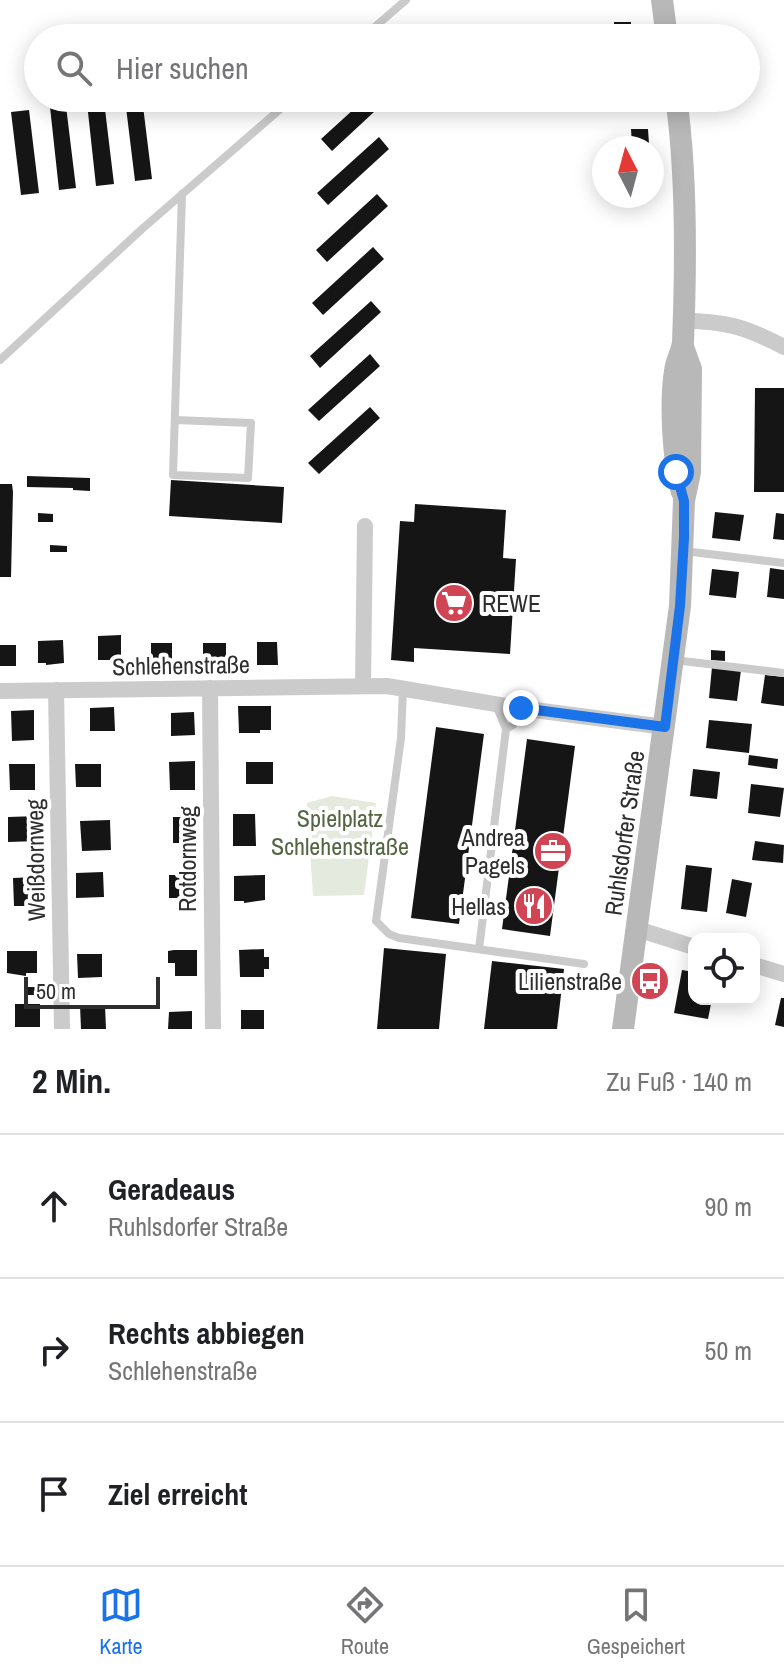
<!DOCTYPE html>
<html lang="de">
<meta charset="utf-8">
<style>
:root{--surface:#fff;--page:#f2f2f2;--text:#202124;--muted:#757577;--line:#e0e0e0;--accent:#1a73e8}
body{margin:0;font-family:"Archivo Narrow",sans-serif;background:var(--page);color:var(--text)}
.controls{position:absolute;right:24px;bottom:24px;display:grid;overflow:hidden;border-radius:16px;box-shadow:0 4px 20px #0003}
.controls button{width:72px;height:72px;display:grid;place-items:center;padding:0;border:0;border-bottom:2px solid var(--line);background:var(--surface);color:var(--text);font:40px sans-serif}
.compass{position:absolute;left:592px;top:136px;width:72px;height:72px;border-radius:50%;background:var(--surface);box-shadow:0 4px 20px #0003;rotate:354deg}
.scale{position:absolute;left:24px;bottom:20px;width:136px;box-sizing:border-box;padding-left:8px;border:4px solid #2e2e2e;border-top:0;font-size:22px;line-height:28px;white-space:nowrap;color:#2e2e2e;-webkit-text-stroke:6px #fff;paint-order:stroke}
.stop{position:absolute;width:24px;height:24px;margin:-18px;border:6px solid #1a73e8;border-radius:50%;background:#fff}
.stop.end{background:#1a73e8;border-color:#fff;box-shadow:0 2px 8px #0008}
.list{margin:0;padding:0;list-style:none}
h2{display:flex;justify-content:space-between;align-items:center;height:104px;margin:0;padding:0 32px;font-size:34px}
h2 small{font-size:26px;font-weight:400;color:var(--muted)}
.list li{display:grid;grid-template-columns:52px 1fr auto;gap:24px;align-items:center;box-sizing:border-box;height:144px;padding:0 32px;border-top:2px solid var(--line)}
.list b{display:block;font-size:30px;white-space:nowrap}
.list p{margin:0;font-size:26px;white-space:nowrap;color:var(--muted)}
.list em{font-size:26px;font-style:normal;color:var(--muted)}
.icon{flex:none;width:44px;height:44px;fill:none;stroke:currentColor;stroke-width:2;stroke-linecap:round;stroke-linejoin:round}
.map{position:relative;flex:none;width:784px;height:1029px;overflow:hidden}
.search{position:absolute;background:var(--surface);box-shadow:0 4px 20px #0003;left:24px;right:24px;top:24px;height:88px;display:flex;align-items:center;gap:20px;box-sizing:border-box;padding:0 28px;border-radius:44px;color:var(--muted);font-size:30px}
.sheet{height:536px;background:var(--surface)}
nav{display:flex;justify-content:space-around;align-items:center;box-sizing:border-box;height:112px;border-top:2px solid var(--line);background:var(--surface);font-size:22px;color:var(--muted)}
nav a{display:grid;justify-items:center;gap:4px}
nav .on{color:var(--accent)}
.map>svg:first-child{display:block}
.green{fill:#e4eadd}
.building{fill:#151515}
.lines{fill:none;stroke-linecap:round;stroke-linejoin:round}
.service{stroke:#cbcbcb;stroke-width:8}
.minor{stroke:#cbcbcb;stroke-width:16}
.secondary{stroke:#b8b8b8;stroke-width:22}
.route{stroke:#1a73e8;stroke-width:10}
.labels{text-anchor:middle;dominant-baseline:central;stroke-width:8;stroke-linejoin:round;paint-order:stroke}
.poi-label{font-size:24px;fill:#2e2e2e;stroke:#fff;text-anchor:end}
.street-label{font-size:24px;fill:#2e2e2e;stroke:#fff}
.park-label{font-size:24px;fill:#536541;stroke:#fff}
</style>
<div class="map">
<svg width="784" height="1029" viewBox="0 0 784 1029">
<rect width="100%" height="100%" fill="#fff"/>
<path class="green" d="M332,796L376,803L364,895L313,896L307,803Z"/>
<path class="building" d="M614,22H631V38H614Z
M132,98H142L152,179L135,181L125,99Z
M366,98H389L332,151L321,139Z
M615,98H632L633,105H616Z
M104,101L114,184L96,186L87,103Z
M66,106L76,188L59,190L50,107Z
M29,110L39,193L21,195L11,112Z
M631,129H648L649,144L632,145Z
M379,137L389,149L328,205L317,193Z
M377,194L388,206L327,262L316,250Z
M373,247L384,259L323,315L312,303Z
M371,301L381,312L320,368L310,356Z
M370,354L380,366L319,421L308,410Z
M755,388H784V492H754Z
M370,407L380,418L319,474L308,463Z
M27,476L90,478V491L73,490V488L27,487Z
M171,480L284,487L282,523L169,516Z
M0,484H12L13,492L11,577H0Z
M415,504L506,510L503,558L516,559L510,654L414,648V662L391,660L400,521L414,522Z
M715,512L744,515L740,541L712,538Z
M38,513L53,514V522H38Z
M776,513L784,514V540L773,539Z
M50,545L67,546V552H50Z
M770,568L784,570V599L767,597Z
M712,569L739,572L736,598L709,595Z
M121,635V660H98V636Z
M63,640L64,663L46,665V663H38V641Z
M257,642H277L278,665H257Z
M151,643H172V665H151Z
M203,643H226V665H203Z
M0,645H16V666H0Z
M711,650L725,651V661L711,660Z
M712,667L741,670L737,701L709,698Z
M765,675L784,677V706L761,703Z
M238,706H271V730H260V733H239Z
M114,707L115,731H90V708Z
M34,710V740L12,741L11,711Z
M194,712L195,735L171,736V713Z
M709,720L752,724L749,753L706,748Z
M436,727L484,734L459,924L411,918Z
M527,739L575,746L550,936L502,929Z
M749,755L778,759L777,769L748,765Z
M195,761V790H170L169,762Z
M246,762H273V784H246Z
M9,764H35V790H10Z
M75,764H101V787H76Z
M693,769L720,772L717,799L690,796Z
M751,784L784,788L780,817L748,813Z
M233,814H255L256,846H233Z
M38,816V841L8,842V817Z
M173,817H193V843H173Z
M110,820L111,850L82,851L80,821Z
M755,841L784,845L783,863L752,860Z
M686,865L712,868L707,912L681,909Z
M103,872L104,897L76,898V873Z
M169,875H196L197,898H169Z
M265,875V900L244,903V901H234V876Z
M36,877L37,906H14L13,878Z
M732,879L752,883L746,917L726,913Z
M384,948L446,954L439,1029H377Z
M264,949V957H269V969H264V977H240L239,950Z
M174,950H197V976H175V963H168V951Z
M7,951H37V973H26V976L7,973Z
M77,954H102V977L78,978Z
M492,961L564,969L557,1029H484Z
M682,970L694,972V999H712L708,1019L674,1013Z
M25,987H41V995H25Z
M781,998H784V1027L775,1025Z
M15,1004H40V1027H15Z
M80,1005H105L106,1029H81Z
M241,1010H264V1029H241Z
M192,1011V1029H168L169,1012Z"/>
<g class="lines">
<path class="service" d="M362,38L406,0
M0,360L142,229L293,98
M175,420L251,423L248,478L173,475L182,194
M684,551L784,563
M674,660L784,673
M403,689L401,738L376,921L389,934L399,938L584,964
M506,729L513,725L519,709
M479,949L506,729L496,705"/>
<path class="minor" d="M683,321C726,321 746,327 784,347
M363,686L365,526
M210,688L213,1029
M56,690L62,1029
M0,691L387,686L519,708L665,727
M637,929L694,947
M754,965L784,974"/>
<path class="secondary" d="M662,0L667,38
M676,98C687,173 686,266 683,342C682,352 676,361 675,371C670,402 673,462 682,492
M623,1029L680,606L684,501L690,472L691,369L683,347"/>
</g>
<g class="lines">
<path class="route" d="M521,708L665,727L680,606L684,538V501L676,472"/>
</g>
<defs>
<symbol id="supermarket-disc" viewBox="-11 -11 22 22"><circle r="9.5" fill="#d14453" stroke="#fff"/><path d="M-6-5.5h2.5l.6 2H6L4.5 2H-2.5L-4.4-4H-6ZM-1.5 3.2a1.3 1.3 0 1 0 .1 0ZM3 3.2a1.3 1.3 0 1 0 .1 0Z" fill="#fff"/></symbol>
<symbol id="office-disc" viewBox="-11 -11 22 22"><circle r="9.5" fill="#d14453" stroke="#fff"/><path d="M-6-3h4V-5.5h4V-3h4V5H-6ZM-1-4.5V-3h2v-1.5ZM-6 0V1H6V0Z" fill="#fff"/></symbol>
<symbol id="restaurant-disc" viewBox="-11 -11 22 22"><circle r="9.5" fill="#d14453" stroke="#fff"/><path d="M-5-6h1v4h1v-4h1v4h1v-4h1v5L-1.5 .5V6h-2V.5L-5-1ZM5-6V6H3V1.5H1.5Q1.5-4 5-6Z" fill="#fff"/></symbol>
<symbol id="bus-disc" viewBox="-11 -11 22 22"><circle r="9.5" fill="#d14453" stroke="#fff"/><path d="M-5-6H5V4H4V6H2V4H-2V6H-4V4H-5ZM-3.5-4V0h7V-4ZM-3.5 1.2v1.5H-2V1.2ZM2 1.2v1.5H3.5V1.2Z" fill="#fff"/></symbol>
</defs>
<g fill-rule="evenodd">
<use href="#supermarket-disc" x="432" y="581" width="44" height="44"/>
<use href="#office-disc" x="531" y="829" width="44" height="44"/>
<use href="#restaurant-disc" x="512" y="884" width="44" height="44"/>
<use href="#bus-disc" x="628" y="959" width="44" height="44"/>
</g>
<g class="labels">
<g class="poi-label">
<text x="482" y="603" text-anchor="start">REWE</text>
<text x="525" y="837">Andrea<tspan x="525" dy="28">Pagels</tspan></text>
<text x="506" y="906">Hellas</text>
<text x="622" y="981">Lilienstraße</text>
</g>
<g class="street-label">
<text transform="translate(181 665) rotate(-1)">Schlehenstraße</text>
<text transform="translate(624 833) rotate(-82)">Ruhlsdorfer Straße</text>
<text transform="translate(187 859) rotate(-90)">Rotdornweg</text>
<text transform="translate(35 860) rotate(-91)">Weißdornweg</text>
</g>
<g class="park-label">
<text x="340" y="818">Spielplatz<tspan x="340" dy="28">Schlehenstraße</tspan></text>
</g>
</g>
</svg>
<div class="controls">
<button><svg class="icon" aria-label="locate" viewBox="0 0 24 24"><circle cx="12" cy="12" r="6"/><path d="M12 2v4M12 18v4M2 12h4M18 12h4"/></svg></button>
</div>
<svg class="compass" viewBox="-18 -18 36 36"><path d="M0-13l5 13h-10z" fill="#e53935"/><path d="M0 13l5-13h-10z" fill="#757577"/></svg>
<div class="scale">50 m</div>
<div class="stop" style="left:676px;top:472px"></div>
<div class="stop end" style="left:521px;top:708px"></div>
<div class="search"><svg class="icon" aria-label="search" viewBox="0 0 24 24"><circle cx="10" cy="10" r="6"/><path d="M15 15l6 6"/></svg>Hier suchen</div>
</div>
<section class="sheet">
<h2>2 Min.<small>Zu Fuß · 140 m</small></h2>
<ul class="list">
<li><svg class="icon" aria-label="ahead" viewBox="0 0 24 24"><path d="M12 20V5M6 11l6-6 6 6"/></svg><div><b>Geradeaus</b><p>Ruhlsdorfer Straße</p></div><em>90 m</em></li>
<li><svg class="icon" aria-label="right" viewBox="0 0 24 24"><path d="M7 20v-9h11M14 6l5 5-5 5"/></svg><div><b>Rechts abbiegen</b><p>Schlehenstraße</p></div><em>50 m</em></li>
<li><svg class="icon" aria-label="arrive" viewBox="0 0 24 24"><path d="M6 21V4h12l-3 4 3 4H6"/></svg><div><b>Ziel erreicht</b></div></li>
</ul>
</section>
<nav>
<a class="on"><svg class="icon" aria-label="map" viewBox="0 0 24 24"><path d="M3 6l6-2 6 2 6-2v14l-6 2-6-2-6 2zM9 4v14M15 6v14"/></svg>Karte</a>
<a><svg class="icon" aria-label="directions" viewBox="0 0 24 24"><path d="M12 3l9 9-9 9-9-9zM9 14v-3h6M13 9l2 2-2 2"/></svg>Route</a>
<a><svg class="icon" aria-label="saved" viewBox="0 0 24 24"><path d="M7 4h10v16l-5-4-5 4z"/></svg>Gespeichert</a>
</nav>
